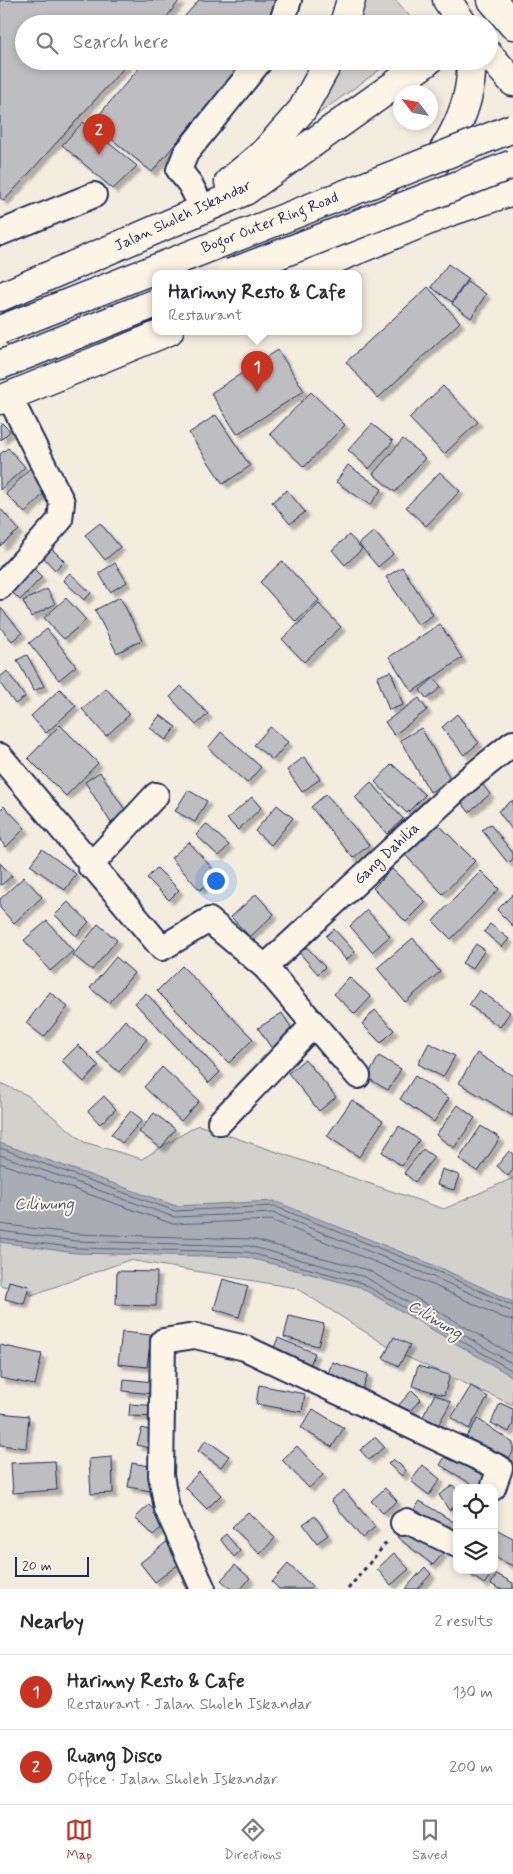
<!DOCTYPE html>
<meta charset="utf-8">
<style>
:root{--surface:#fff;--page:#f7f7f7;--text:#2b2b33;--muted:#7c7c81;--line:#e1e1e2;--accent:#c8321e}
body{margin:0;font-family:Mynerve,sans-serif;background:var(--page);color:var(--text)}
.controls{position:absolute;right:15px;bottom:15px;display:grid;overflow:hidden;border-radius:10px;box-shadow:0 2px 8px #0003}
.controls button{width:45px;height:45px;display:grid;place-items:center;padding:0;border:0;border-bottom:1px solid var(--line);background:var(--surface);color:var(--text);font:25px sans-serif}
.compass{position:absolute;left:393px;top:85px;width:45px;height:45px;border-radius:50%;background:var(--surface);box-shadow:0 2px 8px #0003;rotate:302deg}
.scale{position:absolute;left:15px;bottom:12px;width:74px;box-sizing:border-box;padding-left:5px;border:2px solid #1b2f5e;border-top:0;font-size:14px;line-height:18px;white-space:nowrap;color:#1b2f5e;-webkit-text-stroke:4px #fcf5e5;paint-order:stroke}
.you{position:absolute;left:215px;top:880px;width:18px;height:18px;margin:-12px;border:4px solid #fff;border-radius:50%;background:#1a73e8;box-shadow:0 0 0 8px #1a73e833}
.badge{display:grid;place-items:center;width:32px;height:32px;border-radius:50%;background:var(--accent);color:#fff;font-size:16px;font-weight:700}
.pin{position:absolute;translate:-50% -41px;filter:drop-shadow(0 1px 2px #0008)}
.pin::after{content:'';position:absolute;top:26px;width:18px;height:15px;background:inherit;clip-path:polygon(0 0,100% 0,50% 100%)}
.popup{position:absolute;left:152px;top:270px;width:210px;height:65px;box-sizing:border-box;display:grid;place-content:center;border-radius:10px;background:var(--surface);filter:drop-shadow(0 1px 4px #0005);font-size:16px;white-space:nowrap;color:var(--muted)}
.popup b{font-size:19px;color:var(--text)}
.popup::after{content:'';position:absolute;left:50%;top:100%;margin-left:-10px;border:10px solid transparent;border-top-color:var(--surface)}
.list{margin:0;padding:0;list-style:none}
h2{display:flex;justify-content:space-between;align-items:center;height:65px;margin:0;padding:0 20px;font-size:21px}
h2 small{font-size:16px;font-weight:400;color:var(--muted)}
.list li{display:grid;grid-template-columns:32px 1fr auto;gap:15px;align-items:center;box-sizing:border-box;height:75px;padding:0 20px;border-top:1px solid var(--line)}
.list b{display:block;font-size:19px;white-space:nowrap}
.list p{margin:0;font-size:16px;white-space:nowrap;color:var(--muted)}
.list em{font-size:16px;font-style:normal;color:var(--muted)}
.icon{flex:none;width:28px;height:28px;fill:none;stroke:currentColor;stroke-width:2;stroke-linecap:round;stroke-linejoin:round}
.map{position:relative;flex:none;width:513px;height:1589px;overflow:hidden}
.search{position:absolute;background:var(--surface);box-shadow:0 2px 8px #0003;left:15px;right:15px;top:15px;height:55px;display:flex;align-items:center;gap:12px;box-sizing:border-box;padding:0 18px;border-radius:28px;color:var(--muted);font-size:19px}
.sheet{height:215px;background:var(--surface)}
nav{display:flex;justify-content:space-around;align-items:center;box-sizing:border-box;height:70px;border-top:1px solid var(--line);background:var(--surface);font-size:14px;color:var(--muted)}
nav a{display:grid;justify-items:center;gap:2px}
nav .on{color:var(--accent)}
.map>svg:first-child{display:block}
.green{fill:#d3d1cc;stroke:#778095}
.water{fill:#a9acb3;stroke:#707a91}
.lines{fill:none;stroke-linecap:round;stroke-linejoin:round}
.shore{stroke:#546180;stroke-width:1}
.building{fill:#bebec0;stroke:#1b2f5e;filter:url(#shadow)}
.minor-casing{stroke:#1b2f5e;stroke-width:28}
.highway-casing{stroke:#1b2f5e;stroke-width:31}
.path{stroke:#1b2f5e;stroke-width:3;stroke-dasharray:4 4;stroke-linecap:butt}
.minor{stroke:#fcf5e5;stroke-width:24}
.highway{stroke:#fcf5e5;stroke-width:28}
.highway-bridge-casing{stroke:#1b2f5e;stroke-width:31;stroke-linecap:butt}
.highway-bridge{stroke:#fcf5e5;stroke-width:28}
.labels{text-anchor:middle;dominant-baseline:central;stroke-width:4;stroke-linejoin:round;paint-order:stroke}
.street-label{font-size:15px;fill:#1b2f5e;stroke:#fcf5e5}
.water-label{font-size:16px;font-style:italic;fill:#465478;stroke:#fcf5e5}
</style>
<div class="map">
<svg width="513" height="1589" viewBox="0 0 513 1589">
<defs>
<filter id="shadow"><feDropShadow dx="4.5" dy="4.5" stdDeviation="1" flood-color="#0004"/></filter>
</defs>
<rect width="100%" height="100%" fill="#f3ede0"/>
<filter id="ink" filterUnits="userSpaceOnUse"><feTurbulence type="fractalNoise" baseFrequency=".02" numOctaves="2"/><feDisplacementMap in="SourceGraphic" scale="10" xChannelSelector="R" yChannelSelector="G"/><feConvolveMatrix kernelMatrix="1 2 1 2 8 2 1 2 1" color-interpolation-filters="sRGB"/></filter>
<g filter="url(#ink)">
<path class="green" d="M363,0H396L416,24H358Z
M345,61H392L311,119Z
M0,1083L27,1095L84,1142L142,1159L198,1125L444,1209L513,1178V1405L400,1354L296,1288L129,1260L32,1295L0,1285Z"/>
<path class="water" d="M0,1143L176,1206L274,1201L443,1269L513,1302V1377L360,1287L246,1257L75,1253L0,1242Z"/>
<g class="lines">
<path class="shore" d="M0,1148L175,1211L274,1206L441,1273L513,1306
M0,1155L174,1217L273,1213L438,1279L513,1312
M0,1163L173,1224L271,1220L435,1286L504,1318L513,1320
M0,1224L77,1234L251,1239L368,1270L513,1355
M0,1231L76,1241L249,1246L365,1277L513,1364
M0,1238L76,1248L247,1252L362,1283L513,1371"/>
</g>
<path class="building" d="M0,0H180L161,24H24V61H130L4,201L0,198Z
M199,0H276L274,10L261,24H178Z
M145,61H244L152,172L92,123Z
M83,122L137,166L113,189L62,145Z
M448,264L468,278L452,302L431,287Z
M467,281L486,294L471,318L452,304Z
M428,287L460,322L378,398L346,362Z
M278,350L304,391L237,434L211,393Z
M443,386L478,422L444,454L409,418Z
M311,392L345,425L304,467L270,434Z
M216,415L250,466L223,484L189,433Z
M2,423L10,431L1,440L0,425Z
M372,424L393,441L369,469L348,450Z
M403,439L425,458L395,492L373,474Z
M8,448L25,467L0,490V454Z
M348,465L382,489L370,505L336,482Z
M30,468L50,487L25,513L6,494Z
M440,472L460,491L426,526L406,507Z
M287,490L305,512L290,524L272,502Z
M0,508L19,530L0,546Z
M100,523L120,547L105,560L85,535Z
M374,531L393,554L378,567L359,544Z
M349,535L362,549L345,565L332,550Z
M51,548L64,561L55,570L42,556Z
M282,561L319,600L296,622L260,582Z
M115,563L127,582L110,592L99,573Z
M29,564L42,577L20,600L7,587Z
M402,567L433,615L418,625L386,577Z
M70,573L91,593L84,600L63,580Z
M47,589L55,604L31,617L23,601Z
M120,597L142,640L117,653L95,610Z
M66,598L86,620L64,639L44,618Z
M319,604L341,627L304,662L282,639Z
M1,608L22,633L12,641L0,627Z
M440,624L462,658L412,692L389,657Z
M47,629L76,666L59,680L29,643Z
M27,655L44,686L34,691L17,660Z
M7,671L25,697L15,704L0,683V677Z
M391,671L403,705L389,710L377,677Z
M434,678L441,687L427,699L420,690Z
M181,686L208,714L196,725L170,697Z
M106,688L129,715L106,736L82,709Z
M60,689L76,706L46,733L31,716Z
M419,698L427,710L394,735L385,722Z
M457,714L479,743L464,755L442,727Z
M160,715L176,727L166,740L150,728Z
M60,725L98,763L66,796L28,758Z
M270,727L288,742L273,760L254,745Z
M421,728L451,780L430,792L400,740Z
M221,732L261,767L247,783L208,748Z
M304,757L320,779L302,792L287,770Z
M392,764L425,795L407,813L375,782Z
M100,772L127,813L111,823L85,782Z
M478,779L490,794L469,812L457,797Z
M371,782L403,819L387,834L355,797Z
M188,790L207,801L195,822L175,811Z
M326,794L369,845L353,858L311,807Z
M252,797L261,808L238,830L227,819Z
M513,800V831L498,811Z
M277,805L293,818L271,845L255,831Z
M4,806L25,828L6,847L0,840V810Z
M437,823L475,861L443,894L405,855Z
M206,824L229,845L219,856L196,835Z
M490,824L513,853V859L508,863L482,830Z
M189,842L218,875L200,890L171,858Z
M42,849L76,874L65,890L30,865Z
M0,863L12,876L0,886Z
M157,868L179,890L169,900L147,878Z
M392,869L426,902L406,922L373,888Z
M481,871L499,889L451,939L433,921Z
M24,877L42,897L14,923L0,908V899Z
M256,894L274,914L250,937L231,917Z
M513,894V926L497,910Z
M68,902L89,922L76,936L55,915Z
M367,910L390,936L372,952L350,926Z
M47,921L73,951L50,971L24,940Z
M98,924L117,940L92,970L73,955Z
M490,924L509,939L502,947L484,932Z
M334,929L355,952L346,960L326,936Z
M413,938L440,972L405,1002L377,968Z
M304,944L325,967L318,974L297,950Z
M476,944L485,950L472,969L462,963Z
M116,957L134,973L109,1003L90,988Z
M182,966L253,1039L229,1063L157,991Z
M349,977L371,997L355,1014L334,994Z
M479,990L510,1012L500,1027L469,1005Z
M50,992L68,1007L44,1037L26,1023Z
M146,993L220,1072L209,1083L135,1003Z
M375,1010L394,1030L381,1043L362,1024Z
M282,1013L297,1037L274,1052L258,1028Z
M125,1020L147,1039L119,1072L97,1053Z
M429,1043L455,1056L443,1077L418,1064Z
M78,1045L99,1066L84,1082L62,1061Z
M477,1053L513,1076V1116L459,1083Z
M379,1056L401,1069L388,1090L367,1078Z
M305,1059L336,1097L319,1111L288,1073Z
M162,1067L199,1101L181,1121L144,1087Z
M415,1076L449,1098L434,1122L400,1099Z
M104,1096L116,1109L100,1124L88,1111Z
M352,1100L383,1121L359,1157L327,1136Z
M458,1105L475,1118L454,1148L436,1135Z
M131,1111L142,1120L122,1143L111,1134Z
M154,1113L175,1129L161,1148L139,1132Z
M399,1126L419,1140L402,1166L382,1152Z
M481,1126L500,1138L478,1172L459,1159Z
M423,1149L434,1157L415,1182L404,1173Z
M509,1151L513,1154V1170L508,1176L497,1166Z
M442,1169L459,1175L454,1190L437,1185Z
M117,1271L157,1272L156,1306L116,1305Z
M223,1279L248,1286L239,1317L214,1309Z
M9,1281L29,1286L24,1304L5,1299Z
M289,1316L324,1324L318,1346L284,1337Z
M122,1332L151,1335L147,1367L118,1364Z
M394,1337L410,1345L399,1366L383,1358Z
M278,1338L315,1353L307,1372L270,1357Z
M0,1345L42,1354L35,1385L0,1378Z
M332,1362L368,1374L361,1393L326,1380Z
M418,1366L450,1375L444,1395L412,1386Z
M124,1379L154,1382L153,1394L123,1391Z
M259,1385L305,1394L302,1412L256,1404Z
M471,1386L488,1397L469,1429L451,1418Z
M412,1390L421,1399L407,1414L398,1406Z
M435,1394L451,1402L436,1429L421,1420Z
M500,1403L513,1409V1424L509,1432L491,1423Z
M130,1404L160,1406L159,1417L129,1416Z
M313,1409L344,1428L332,1447L301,1428Z
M0,1413L29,1416L26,1448L0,1445Z
M478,1419L513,1443V1452L505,1464L466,1437Z
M142,1428L160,1433L155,1450L137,1445Z
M375,1437L384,1447L369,1460L360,1450Z
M206,1440L229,1456L221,1467L198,1451Z
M297,1446L323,1475L309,1488L282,1460Z
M451,1447L494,1472L485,1488H478L440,1465Z
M112,1457L113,1493L91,1494L89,1459Z
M393,1459L406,1470L402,1476L388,1464Z
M55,1461L57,1490L13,1493L11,1463Z
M132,1463L155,1467L151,1491L128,1487Z
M423,1465L440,1479L429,1495L411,1481Z
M199,1472L221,1495L207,1509L185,1487Z
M453,1485L457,1490V1505L449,1510L439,1495Z
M385,1488L397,1501L383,1513L371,1501Z
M344,1490L375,1527L362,1538L331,1500Z
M420,1501L457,1524V1530L452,1538L412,1513Z
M149,1505L167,1523L153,1536L135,1518Z
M248,1512L275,1538L260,1554L232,1527Z
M315,1516L328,1535L317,1543L303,1524Z
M407,1525L443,1553L433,1565L397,1537Z
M494,1528L513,1538V1566L494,1557Z
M226,1534L240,1551L234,1557L220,1539Z
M169,1540L184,1560L155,1582L140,1563Z
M394,1553L409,1569L391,1585L377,1569Z
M288,1564L312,1586L310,1589H279L272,1582Z
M235,1565L250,1578L241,1589H231L221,1580Z
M425,1567L431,1574L417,1589H405Z
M464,1570H489L492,1573L484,1584Z
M497,1574L513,1583V1589H500L491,1584Z
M192,1575L200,1589H186L182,1581Z"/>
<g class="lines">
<defs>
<path id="minor" d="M281,24L289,0
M201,205L190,184L179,170L186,153L260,61
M0,233L94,195
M0,587L60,520L62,502L9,396
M0,756L162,948L209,920L265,967L358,1076
M90,866L156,795
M265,967L466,781L513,743
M220,1122L314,1024
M403,1523L407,1521L457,1545
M203,1589L167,1509L161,1475L163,1341L195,1336L245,1348L500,1468L493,1488"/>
<path id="highway" d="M447,0L463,24
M492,0L513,25
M344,24L351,0
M489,55L513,82
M229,182L264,153L302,110L329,61
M396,216C430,170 474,122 471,61
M301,273L449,212L513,191
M0,297L245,191L428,61
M0,365L156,303
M0,400L169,331"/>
</defs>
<use href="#minor" class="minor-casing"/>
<use href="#highway" class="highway-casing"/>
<path class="path" d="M348,1589L387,1542"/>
<use href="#minor" class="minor"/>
<use href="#highway" class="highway"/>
<defs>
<path id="highway-bridge" d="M231,273L513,164
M0,330L513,128"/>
</defs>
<use href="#highway-bridge" class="highway-bridge-casing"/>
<use href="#highway-bridge" class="highway-bridge"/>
</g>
</g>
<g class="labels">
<g class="street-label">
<text transform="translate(183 216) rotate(-25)">Jalan Sholeh Iskandar</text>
<text transform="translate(270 223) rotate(-21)">Bogor Outer Ring Road</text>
<text transform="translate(387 854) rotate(-43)">Gang Dahilia</text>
</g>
<g class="water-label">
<text x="44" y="1204">Ciliwung</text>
<text transform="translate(435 1320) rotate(31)">Ciliwung</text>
</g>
</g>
</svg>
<div class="controls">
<button><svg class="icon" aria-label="locate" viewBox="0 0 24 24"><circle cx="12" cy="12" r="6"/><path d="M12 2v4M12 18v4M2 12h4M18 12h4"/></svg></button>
<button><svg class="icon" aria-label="layers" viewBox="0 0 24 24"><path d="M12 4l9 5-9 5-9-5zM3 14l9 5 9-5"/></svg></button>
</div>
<svg class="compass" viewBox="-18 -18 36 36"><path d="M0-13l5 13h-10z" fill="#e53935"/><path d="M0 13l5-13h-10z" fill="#7c7c81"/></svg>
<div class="scale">20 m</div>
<div class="you"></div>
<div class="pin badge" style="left:257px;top:392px">1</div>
<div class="popup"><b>Harinny Resto &amp; Cafe</b>Restaurant</div>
<div class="pin badge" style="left:99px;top:155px">2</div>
<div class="search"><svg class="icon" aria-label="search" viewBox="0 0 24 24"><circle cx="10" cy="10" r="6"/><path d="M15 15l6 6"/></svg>Search here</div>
</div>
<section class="sheet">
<h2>Nearby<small>2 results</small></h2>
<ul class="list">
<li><span class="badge">1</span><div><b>Harinny Resto &amp; Cafe</b><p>Restaurant · Jalan Sholeh Iskandar</p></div><em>130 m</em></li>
<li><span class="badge">2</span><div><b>Ruang Disco</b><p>Office · Jalan Sholeh Iskandar</p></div><em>200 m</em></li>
</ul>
</section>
<nav>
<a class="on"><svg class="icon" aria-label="map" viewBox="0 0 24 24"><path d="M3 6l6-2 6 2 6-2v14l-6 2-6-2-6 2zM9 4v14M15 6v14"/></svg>Map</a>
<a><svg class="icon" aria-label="directions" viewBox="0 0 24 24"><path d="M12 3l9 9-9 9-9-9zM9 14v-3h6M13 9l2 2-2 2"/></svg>Directions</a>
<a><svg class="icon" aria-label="saved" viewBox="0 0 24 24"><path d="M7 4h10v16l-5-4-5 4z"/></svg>Saved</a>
</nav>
